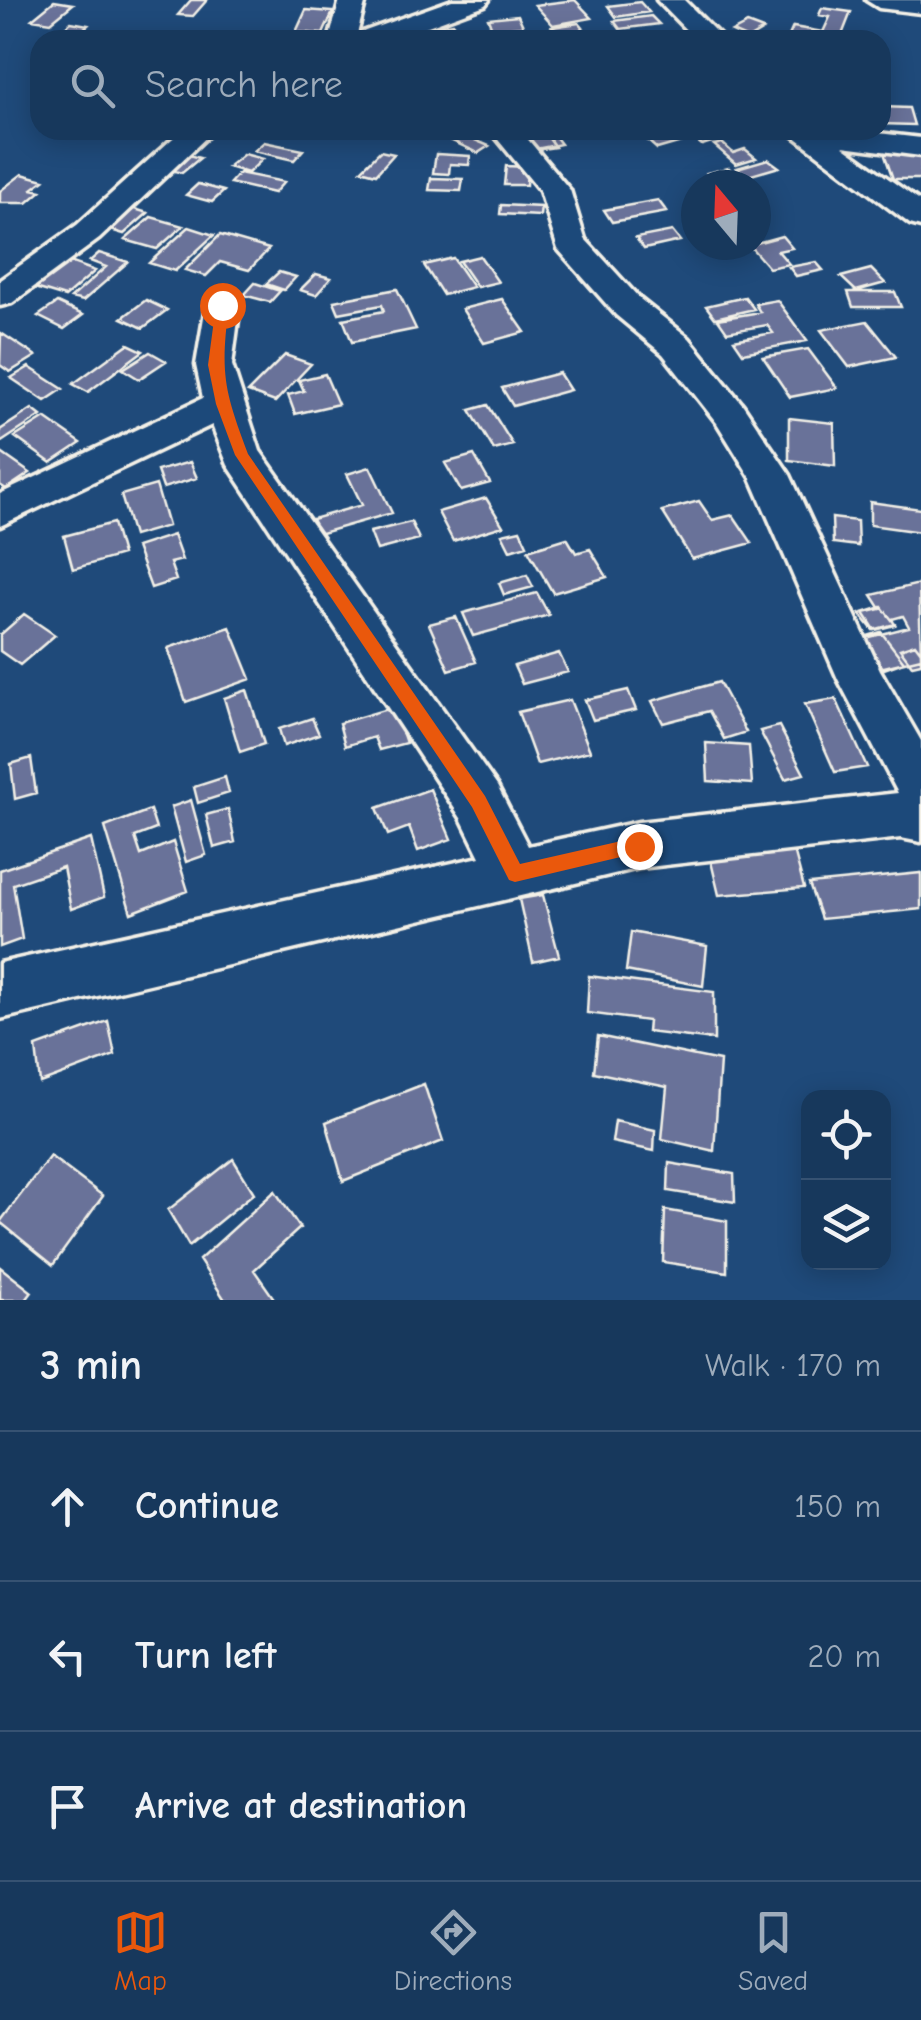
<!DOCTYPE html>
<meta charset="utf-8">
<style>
:root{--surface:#17385c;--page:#244365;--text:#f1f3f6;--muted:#9eacbb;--line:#365272;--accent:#ea580c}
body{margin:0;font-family:"Comic Neue",sans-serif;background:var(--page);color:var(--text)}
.controls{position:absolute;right:30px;bottom:30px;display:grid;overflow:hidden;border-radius:20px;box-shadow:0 5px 25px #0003}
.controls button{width:90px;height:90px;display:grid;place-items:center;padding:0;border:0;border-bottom:2px solid var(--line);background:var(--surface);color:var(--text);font:50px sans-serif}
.compass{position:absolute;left:681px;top:170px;width:90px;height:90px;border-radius:50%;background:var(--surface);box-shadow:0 5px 25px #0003;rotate:341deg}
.stop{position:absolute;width:30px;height:30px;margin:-22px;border:8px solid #ea580c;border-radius:50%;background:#fff}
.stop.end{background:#ea580c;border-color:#fff;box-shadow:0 2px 10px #0008}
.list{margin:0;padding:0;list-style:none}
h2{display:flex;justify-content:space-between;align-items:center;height:130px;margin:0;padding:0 40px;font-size:42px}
h2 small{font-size:32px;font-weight:400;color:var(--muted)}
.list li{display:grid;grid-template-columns:65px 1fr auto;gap:30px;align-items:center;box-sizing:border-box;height:150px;padding:0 40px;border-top:2px solid var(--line)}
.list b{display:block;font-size:38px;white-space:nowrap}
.list em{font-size:32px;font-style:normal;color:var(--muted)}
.icon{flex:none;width:55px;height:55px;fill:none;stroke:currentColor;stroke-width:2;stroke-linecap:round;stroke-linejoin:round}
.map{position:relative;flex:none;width:921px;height:1300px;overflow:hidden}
.search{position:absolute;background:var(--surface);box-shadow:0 5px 25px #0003;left:30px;right:30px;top:30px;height:110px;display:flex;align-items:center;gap:25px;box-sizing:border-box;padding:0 35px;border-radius:30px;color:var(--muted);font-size:38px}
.sheet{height:580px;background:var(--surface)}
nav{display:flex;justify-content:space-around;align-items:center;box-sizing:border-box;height:140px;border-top:2px solid var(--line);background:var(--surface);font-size:28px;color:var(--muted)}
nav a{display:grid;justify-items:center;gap:5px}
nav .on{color:var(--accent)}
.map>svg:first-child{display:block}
.building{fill:#697299;stroke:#f4f1e8;stroke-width:2.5}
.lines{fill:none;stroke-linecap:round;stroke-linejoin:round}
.minor-casing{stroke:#f4f1e8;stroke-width:7}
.minor{fill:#1f4a7a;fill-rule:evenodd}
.route{fill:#ea580c}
</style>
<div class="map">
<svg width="921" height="1300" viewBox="0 0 921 1300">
<rect width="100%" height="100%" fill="#1f4a7a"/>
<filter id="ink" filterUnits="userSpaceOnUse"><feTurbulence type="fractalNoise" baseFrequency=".01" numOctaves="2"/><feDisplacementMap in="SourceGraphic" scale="20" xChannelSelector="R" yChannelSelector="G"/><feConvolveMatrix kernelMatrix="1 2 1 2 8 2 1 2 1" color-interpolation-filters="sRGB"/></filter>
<g filter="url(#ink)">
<path class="building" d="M191,0H207L193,16L178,15Z
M575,0L592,18L553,25L535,5Z
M54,1L73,4L51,22L32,19Z
M640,2L649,12L616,17L608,6Z
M822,8L851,12L840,40L789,36L793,27L823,32L830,17L819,15Z
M306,10L333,12L323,34L296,32Z
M518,15L523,26L492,29L488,18Z
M651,16L659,24L620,29L614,21Z
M71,22L88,25L73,38L56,35Z
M453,23L462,35L426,40L418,29Z
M579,23L584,29L561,37L552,27Z
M747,24L763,30L748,39L732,32Z
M881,107L909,108L914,125L881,124Z
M651,130H672L685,141L657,149L648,141L660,137Z
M683,130H745L746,131L702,145Z
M551,131L561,144L531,150L521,137Z
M545,133L555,147L529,151L520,137Z
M463,135L489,146L478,153L452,141Z
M264,142L303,150L294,160L254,151Z
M722,143L733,153L745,149L756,158L736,164L714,145Z
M883,150H921V179H893Z
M380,151L394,154L376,174L361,170Z
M177,152L200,158L182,173L159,167Z
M244,154L263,159L248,173L228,167Z
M436,154L470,156L469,165L450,164L449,174L433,173Z
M768,159L779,167L748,176L737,168Z
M506,166L527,167L526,185H504Z
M729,168L744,185H718L707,173Z
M239,173L284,182L274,193L230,183Z
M22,174L44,180L32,189L41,191L27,203H0V191Z
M431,178L463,179L461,191L429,190Z
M198,184L224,191L212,202L186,195Z
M658,200L667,212L612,222L604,210Z
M501,205L541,207L540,216L500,214Z
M131,208L148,213L124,234L107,229Z
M151,217L183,226L157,249L125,240Z
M189,227L214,235L175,271L149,263Z
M672,231L680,241L644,249L636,238Z
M220,235L269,249L249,270L220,262L206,276L185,270Z
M782,236L792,248L778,251L789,264L769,268L749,245Z
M99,253L128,262L83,301L71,298L106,267L90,261Z
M480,256L498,282L477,287L459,261Z
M453,258L473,287L443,295L424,265Z
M64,260L95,271L65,297L32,287Z
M816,262L823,270L796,276L789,267Z
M871,269L885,283L856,291L841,277Z
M279,272L296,277L284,290L266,284Z
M316,274L331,278L316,295L300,290Z
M255,283L280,291L270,302L244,295Z
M397,289L416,329L352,342L343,319L384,311L382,305L339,313L334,301Z
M848,292H895L901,307H853Z
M745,297L754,309L715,318L706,306Z
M502,299L525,332L484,343L462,309Z
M146,300L167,310L143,328L122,318Z
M777,300L807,341L743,353L734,340L773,333L767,325L727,332L718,319L760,312L755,304Z
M57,303L83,315L64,329L38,316Z
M867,321L896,357L849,367L821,330Z
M1,333L36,356L10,372L0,365Z
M128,344L143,351L88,392L73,384Z
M808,349L837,388L790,397L763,357Z
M150,352L166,361L139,379L123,369Z
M285,355L311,364L275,402L248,392Z
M29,367L63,389L45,401L11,378Z
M559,373L570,390L513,406L502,388Z
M325,374L338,404L295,414L288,395L304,391L299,380Z
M488,405L513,445L494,450L470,410Z
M32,409L41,416L0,443V430Z
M45,418L81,443L51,463L15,437Z
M789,418L834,423L835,466L789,460Z
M0,452L30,473L6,489L0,485Z
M474,455L490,483L461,491L445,463Z
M190,462L197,478L163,488L157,471Z
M370,467L392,513L318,534L312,519L362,505L347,474Z
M156,485L168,526L133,536L121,495Z
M486,498L503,526L453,541L438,512Z
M699,501L712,520L733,515L752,543L692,559L662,511Z
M870,502L921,509V532L870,525Z
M832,518L857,521L858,546L833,543Z
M411,522L419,539L377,550L370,532Z
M113,523L122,555L73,569L64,536Z
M520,530L527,545L510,550L502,534Z
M173,535L182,560L170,563L176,580L151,588L136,547Z
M567,538L576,553L590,549L607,577L553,593L528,550Z
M527,575L533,587L504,595L499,583Z
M919,584L921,658L880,668L862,639L909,627L903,616L892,619L895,625L875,630L864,613L881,609L872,595Z
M537,593L549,615L473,636L463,613Z
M882,607L895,624L873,630L860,614Z
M24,614L55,635L20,665L0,651V635Z
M456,617L476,662L449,670L429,624Z
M230,627L251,679L186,702L168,648Z
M881,632L904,662L884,669L861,638Z
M915,644L921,652V663L912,665L900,649Z
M559,653L568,672L522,684L514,666Z
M719,682L746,732L724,739L709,711L663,723L652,701Z
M247,690L264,744L240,752L224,698Z
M628,690L636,710L593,720L585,700Z
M836,699L867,767L835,772L805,704Z
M570,700L590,751L537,764L518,712Z
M394,707L406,743L379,750L374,737L345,746L339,723Z
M312,718L319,734L284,746L279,729Z
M779,726L804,774L785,779L760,731Z
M706,743L749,746L752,784L708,781Z
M31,758L36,793L15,799L11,764Z
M225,777L229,793L198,803L194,787Z
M430,789L451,839L418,851L409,827L388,835L377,808Z
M191,800L206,855L186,862L171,807Z
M228,809L235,842L214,848L206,815Z
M150,810L156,829L135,837L141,855L173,842L188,891L131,913L105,827Z
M91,839L104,897L71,909L63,867L13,884L22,939L0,947V870Z
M792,843L804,888L719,895L708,849Z
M921,873V909L821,919L809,884Z
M543,895L559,956L533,962L519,899Z
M631,932L707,946L703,986L626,971Z
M589,976L714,992V1040L647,1032L648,1021L587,1013Z
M108,1021L115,1055L40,1083L36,1047Z
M598,1036L720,1061L714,1151L662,1139L667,1087L594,1072Z
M424,1084L443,1141L343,1181L326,1122Z
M615,1121L655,1130L654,1151L612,1142Z
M50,1156L103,1196L53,1265L0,1222Z
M233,1159L254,1193L189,1246L168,1210Z
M669,1163L734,1174L735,1202L668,1191Z
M275,1191L300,1228L254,1270L275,1300H225L199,1260Z
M665,1210L727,1221V1272L663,1262Z
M0,1267L32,1292L26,1300H0Z"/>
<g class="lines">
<defs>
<path id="minor" d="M340,0H366L357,34L452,0H489L485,5L390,40H329Z
M657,0H684L724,40H696Z
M866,0H921V13L879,8Z
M182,130H214L99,239L12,303L0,306V280L77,225Z
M490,130H520L570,190L585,239L640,299L689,338L743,405L790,475L880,670L921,741V842L901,838L639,868L0,1019V963L480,857L461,818L228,465L212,425L0,526V494L203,398L196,365L206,305L211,297L223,294L235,297L240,305L232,365L260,451L497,786L528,846L639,822L898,793L838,679L751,478L717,423L663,354L616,315L558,249L540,191Z
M786,130H852L921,138V156L843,146L921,202V227L910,224Z"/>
</defs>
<use href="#minor" class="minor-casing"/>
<use href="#minor" class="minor"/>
</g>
</g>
<path class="route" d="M222,301L229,305C220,374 224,390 248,454L485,796L520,864L639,837L646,840V851L515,882L509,880L472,807L235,455L216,404L208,365L216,305Z"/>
</svg>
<div class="controls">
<button><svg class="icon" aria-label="locate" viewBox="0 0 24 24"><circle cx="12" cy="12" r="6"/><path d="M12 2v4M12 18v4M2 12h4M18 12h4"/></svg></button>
<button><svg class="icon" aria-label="layers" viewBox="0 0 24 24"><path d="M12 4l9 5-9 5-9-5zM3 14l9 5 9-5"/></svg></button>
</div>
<svg class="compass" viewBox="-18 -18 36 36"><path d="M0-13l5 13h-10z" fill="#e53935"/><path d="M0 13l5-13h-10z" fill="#9eacbb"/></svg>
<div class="stop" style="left:222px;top:305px"></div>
<div class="stop end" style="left:639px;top:846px"></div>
<div class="search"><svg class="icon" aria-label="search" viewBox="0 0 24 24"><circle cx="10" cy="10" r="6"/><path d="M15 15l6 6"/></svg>Search here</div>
</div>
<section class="sheet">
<h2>3 min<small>Walk · 170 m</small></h2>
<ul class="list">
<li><svg class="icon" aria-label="ahead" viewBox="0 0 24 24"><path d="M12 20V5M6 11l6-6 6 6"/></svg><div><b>Continue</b></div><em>150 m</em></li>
<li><svg class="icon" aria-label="left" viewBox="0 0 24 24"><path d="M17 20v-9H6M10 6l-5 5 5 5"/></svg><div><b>Turn left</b></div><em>20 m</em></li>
<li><svg class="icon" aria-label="arrive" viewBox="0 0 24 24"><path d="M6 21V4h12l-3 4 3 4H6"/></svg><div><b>Arrive at destination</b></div></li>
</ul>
</section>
<nav>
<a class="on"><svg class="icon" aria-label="map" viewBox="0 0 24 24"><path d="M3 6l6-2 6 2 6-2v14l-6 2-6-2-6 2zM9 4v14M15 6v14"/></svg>Map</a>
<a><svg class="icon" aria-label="directions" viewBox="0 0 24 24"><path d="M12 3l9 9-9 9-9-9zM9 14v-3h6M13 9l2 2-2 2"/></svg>Directions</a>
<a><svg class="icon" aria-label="saved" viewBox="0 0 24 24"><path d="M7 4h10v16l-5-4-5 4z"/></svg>Saved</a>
</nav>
